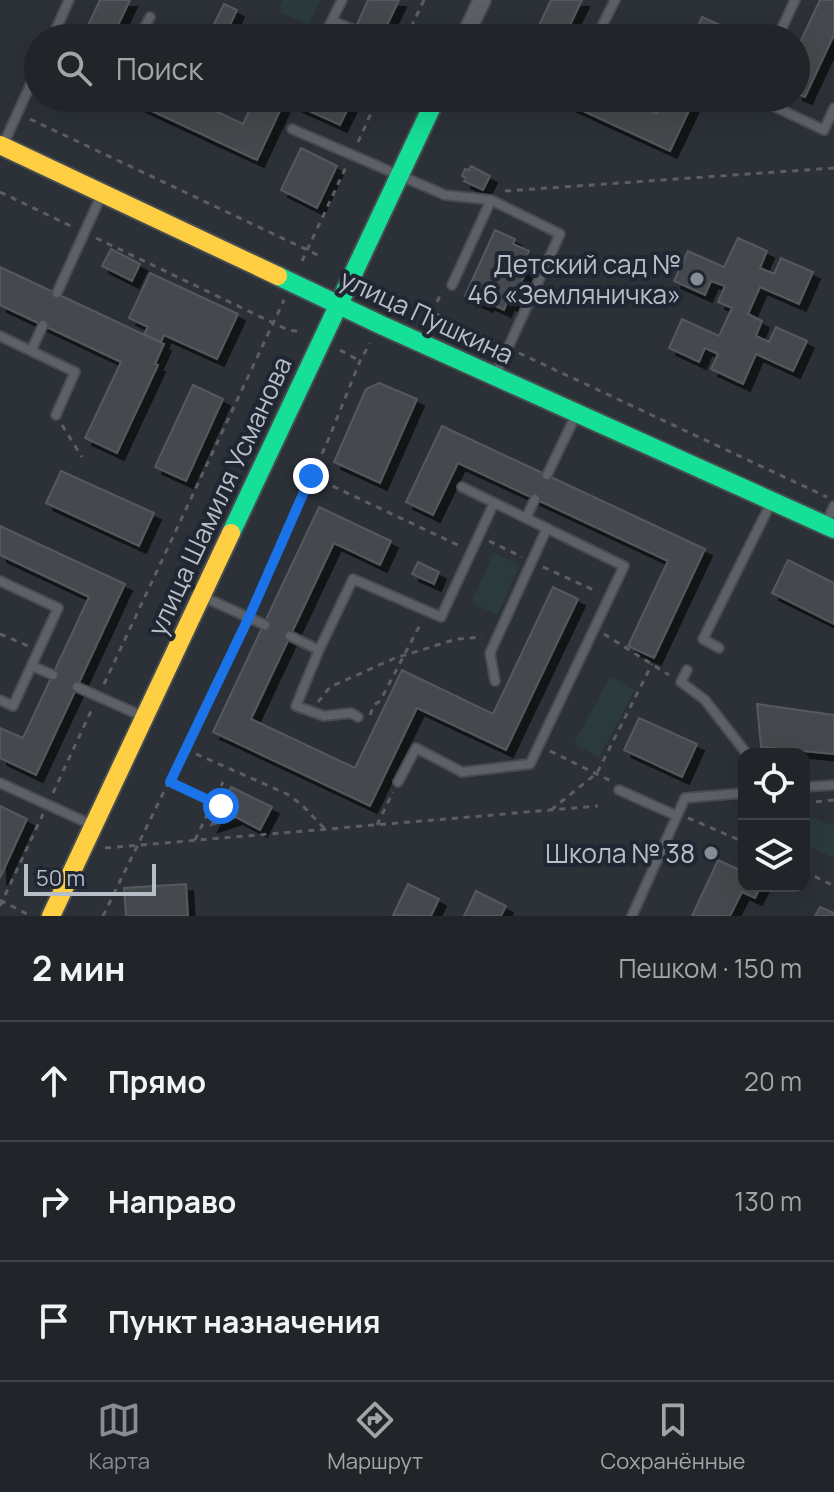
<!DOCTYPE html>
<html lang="ru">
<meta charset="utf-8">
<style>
:root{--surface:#21252a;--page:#2d3136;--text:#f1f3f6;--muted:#a2a5a8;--line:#3e4247;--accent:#878d95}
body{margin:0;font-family:Manrope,sans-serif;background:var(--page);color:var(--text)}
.controls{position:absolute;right:24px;bottom:24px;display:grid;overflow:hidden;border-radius:16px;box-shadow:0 8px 32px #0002}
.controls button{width:72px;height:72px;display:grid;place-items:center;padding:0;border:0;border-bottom:2px solid var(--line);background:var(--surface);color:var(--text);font:40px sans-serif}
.scale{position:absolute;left:24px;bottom:20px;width:132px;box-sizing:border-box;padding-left:8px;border:4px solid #b8bec7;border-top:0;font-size:22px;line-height:28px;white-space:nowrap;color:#b8bec7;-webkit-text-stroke:6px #212732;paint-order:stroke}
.stop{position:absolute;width:24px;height:24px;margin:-18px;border:6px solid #1a73e8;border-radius:50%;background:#fff}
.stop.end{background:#1a73e8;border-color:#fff;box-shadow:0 2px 8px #0008}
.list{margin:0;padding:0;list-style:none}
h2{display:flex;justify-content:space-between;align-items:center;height:104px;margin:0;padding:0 32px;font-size:34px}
h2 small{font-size:26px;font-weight:400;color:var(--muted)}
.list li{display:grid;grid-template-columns:52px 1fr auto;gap:24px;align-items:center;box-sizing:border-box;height:120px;padding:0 32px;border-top:2px solid var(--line)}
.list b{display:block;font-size:30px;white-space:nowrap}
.list em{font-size:26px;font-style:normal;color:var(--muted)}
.icon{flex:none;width:44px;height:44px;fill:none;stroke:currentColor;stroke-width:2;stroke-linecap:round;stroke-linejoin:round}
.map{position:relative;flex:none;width:834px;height:916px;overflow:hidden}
.search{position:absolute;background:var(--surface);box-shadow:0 8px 32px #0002;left:24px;right:24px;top:24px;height:88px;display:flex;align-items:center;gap:20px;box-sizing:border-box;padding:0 28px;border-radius:44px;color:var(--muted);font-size:30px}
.sheet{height:464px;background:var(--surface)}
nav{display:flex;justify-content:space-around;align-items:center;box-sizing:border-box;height:112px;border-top:2px solid var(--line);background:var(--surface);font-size:22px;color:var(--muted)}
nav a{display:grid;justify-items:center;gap:4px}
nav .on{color:var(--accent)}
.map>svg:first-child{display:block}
.green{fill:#2b3b3d}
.building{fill:#45494e;stroke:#55595f;stroke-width:2;filter:url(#shadow)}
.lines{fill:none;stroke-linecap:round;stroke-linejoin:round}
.lane-casing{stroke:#484c51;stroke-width:12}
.street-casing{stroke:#484c51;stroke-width:20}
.fast-casing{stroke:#474c51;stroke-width:22}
.slow-casing{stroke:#474c51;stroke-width:22}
.path{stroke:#5b5f63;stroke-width:3;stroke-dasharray:6 6;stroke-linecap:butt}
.lane{stroke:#5d6066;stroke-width:8}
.street{stroke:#5d6066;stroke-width:16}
.fast{stroke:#16e098;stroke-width:18}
.slow{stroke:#ffcf43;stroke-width:18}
.route{stroke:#1a73e8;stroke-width:10}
.poi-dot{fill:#878d95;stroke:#212732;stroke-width:3}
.labels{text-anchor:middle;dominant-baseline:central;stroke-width:8;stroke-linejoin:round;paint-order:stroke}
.poi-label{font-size:26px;fill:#b8bec7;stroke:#212732;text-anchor:end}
.street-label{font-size:26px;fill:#b8bec7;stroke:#212732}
</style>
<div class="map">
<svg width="834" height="916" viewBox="0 0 834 916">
<defs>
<filter id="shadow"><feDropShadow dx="7" dy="7" stdDeviation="0" flood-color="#0009"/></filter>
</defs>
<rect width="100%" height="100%" fill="#2c3138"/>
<path class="green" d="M283,0H320L309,25L278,11Z
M494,553L520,565L497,615L471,603Z
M610,677L635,690L599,757L574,744Z
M804,814L834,827V858L804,845Z"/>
<path class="building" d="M100,0H130L112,38H82Z
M368,0H399L381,38H351Z
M551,0H582L564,38H533Z
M820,0H834V35L805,97L796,93V51Z
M224,4L237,10L224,38H207Z
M702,17L749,38H693Z
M124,98H187L243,124L255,98H353L340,125L285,100L257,160Z
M555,98H622L657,114L664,98H695L670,151Z
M301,148L337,166L317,208L281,190Z
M471,166L490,176L483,190L464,181L466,178L462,176L465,169L469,170Z
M495,230L515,239L513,244L529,251L526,259L531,261L511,304L507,302L504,310L487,302L486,305L465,296Z
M738,238L767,251L760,268L774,274L781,258L813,272L799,304L760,287L748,314L762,321L756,336L769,342L776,327L807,341L793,371L756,354L743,384L711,369L718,354L705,348L699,362L669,348L682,319L719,336L732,308L718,302L725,286L711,281L705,295L674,281L688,251L724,267Z
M111,249L140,264L132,281L102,266Z
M0,267L164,344L155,364L158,365L117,453L85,438L121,362L0,305Z
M150,273L238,314L217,359L164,335L161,342L144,334L148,327L129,318Z
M379,383L417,399L380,483L334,462L366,389Z
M193,385L223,399L186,481L155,467Z
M442,426L705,549L654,658L628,646L668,561L458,463L433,515L406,502Z
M61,471L154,513L139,546L46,503Z
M319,507L391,541L380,565L334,543L251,719L355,768L402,670L493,714L553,587L578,599L506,750L417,708L370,806L213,732Z
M0,526L125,584L36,775L0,758V728L23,738L89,597L0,555Z
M788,560L834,583V624L772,593Z
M418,562L439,572L434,584L412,574Z
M757,704L834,715V754L761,747Z
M639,718L697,744L682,777L624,750Z
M231,787L272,807L260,830L236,817L211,825Z
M0,806L27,819L0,878Z
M718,860L744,872V886H761L755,898L742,892L730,916H692Z
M186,884L188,916H126L124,888Z
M408,884L439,899L431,916L393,915Z
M476,891L506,906L501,916H464Z
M820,907L834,913V916H815Z"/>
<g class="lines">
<defs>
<path id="lane" d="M332,21L355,30
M781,30L795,0
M52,38L69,0
M139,38L150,17
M259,38L262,32L274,38
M323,38L342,0
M596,38L615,0
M756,98L824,130L834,108
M292,129L445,195L491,200L560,234L496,374
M3,145L38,68
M452,285L491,200
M57,293L101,196
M0,336L75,372L56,415
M31,351L43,325
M547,475L575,417
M526,518L535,499
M826,523L834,506
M0,581L58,608L13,706L0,700
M206,598L265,625
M290,636L319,650
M719,648L703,639L770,505
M32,666L53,675
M687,670L681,682L705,700L747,754
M495,681L490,653L547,528
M77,687L142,716
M358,717L351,713L324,716L296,706L319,650L353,579L441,617L494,503
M398,782L416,748L462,772L530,764L624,566L462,487
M0,783L90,824
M804,787L834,785
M619,790L677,816
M632,916L685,798L744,793"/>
<path id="street" d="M464,38L482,0"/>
<path id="fast" d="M278,276L379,324L834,529
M231,533L436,98"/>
<path id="slow" d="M0,145L278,276
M51,916L231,533"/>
</defs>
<use href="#lane" class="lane-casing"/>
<use href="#street" class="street-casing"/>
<use href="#fast" class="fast-casing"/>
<use href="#slow" class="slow-casing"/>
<path class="path" d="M406,38L424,0
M30,119L320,256
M358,142L378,98
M505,191L834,168
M0,192L75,228
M96,238L288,330L303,332
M302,261L346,167
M382,288L497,343
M432,313L442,291
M340,350L360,361
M519,353L827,497
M62,425L82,457
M311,476L460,546
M489,541L522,557
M543,567L598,592
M253,607L329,438L360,361L370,343
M0,634L28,646
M604,634L669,675
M104,684L284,300
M318,702L330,687L395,658L457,639L482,637
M370,715L374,705L380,701L422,621
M185,749L287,794L301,804L325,829
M550,751L611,781
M170,782L221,806
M53,793L92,709
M804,803L834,800
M551,810L597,773L652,664
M688,818L744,842
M377,825L393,792
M195,840L223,782
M105,848L598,806
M804,871L834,886
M0,900L27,914
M0,906L43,814
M103,916L244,628"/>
<use href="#lane" class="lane"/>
<use href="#street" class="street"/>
<use href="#fast" class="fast"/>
<use href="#slow" class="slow"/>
</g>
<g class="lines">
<path class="route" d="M221,806L170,782L249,617L311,476"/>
</g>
<g class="poi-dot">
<circle cx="697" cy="279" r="8"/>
<circle cx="711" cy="853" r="8"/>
</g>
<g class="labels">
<g class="poi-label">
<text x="681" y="264">Детский сад №<tspan x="681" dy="30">46 «Земляничка»</tspan></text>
<text x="695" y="853">Школа № 38</text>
</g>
<g class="street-label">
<text transform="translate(427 316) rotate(25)">улица Пушкина</text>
<text transform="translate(219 496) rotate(-65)">улица Шамиля Усманова</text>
</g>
</g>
</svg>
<div class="controls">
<button><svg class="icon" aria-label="locate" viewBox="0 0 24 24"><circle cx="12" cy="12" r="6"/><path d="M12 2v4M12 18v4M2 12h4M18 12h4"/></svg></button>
<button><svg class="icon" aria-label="layers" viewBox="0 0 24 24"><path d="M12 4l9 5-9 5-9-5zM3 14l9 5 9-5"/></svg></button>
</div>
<div class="scale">50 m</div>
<div class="stop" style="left:221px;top:806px"></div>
<div class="stop end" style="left:311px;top:476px"></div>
<div class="search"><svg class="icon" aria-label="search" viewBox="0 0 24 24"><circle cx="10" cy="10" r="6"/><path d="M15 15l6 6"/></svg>Поиск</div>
</div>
<section class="sheet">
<h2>2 мин<small>Пешком · 150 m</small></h2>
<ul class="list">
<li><svg class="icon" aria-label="ahead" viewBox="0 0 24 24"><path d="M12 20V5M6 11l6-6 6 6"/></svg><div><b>Прямо</b></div><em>20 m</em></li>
<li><svg class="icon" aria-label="right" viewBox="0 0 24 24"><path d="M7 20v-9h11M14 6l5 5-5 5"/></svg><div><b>Направо</b></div><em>130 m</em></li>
<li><svg class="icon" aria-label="arrive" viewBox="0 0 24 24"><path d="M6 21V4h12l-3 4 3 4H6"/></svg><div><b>Пункт назначения</b></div></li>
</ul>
</section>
<nav>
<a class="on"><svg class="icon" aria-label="map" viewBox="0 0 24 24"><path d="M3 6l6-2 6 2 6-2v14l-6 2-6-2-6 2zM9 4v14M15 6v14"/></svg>Карта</a>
<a><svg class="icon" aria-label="directions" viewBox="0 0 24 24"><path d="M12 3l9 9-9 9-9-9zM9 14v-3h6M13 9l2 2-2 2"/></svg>Маршрут</a>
<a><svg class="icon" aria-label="saved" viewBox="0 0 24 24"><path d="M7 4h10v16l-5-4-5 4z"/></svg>Сохранённые</a>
</nav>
